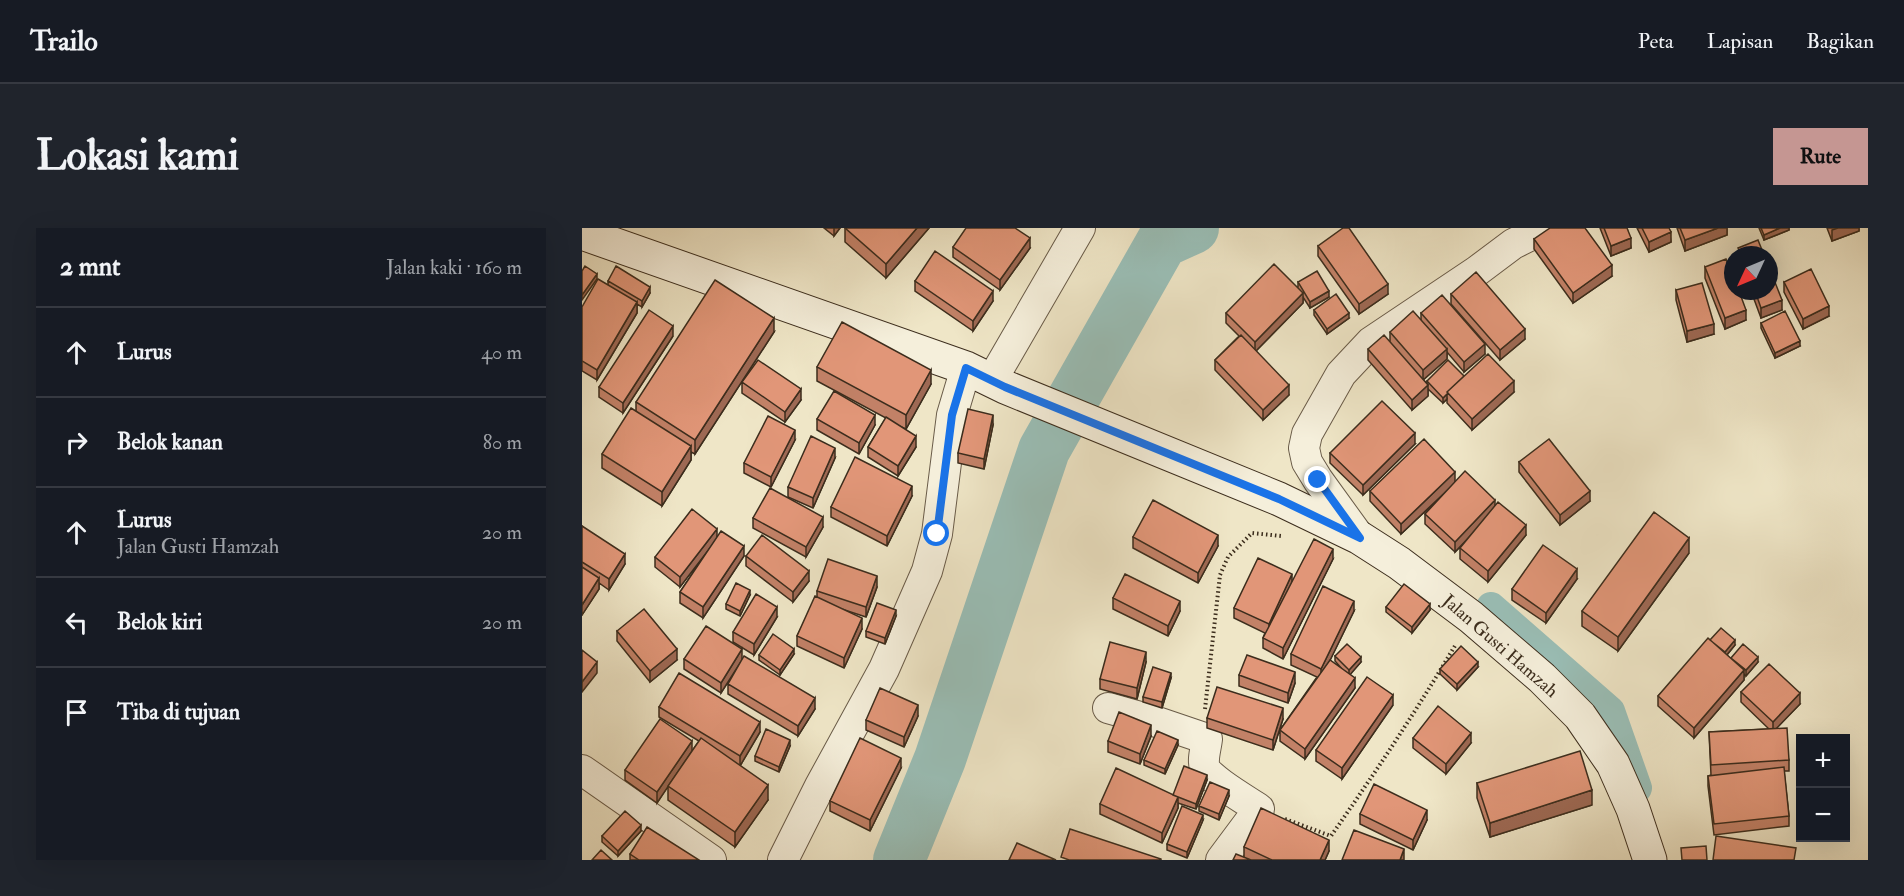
<!DOCTYPE html>
<html lang="id">
<meta charset="utf-8">
<style>
:root{--surface:#171b24;--page:#20242c;--text:#f1f3f6;--muted:#9ea1a6;--line:#363941;--accent:#c59692}
body{margin:0;font-family:"IM FELL Double Pica",serif;background:var(--page);color:var(--text)}
.controls{position:absolute;right:18px;bottom:18px;display:grid;overflow:hidden;border-radius:0px;box-shadow:0 6px 24px #0002}
.controls button{width:54px;height:54px;display:grid;place-items:center;padding:0;border:0;border-bottom:2px solid var(--line);background:var(--surface);color:var(--text);font:30px sans-serif}
.compass{position:absolute;left:1142px;top:18px;width:54px;height:54px;border-radius:50%;background:var(--surface);box-shadow:0 6px 24px #0002;rotate:226deg}
.stop{position:absolute;width:18px;height:18px;margin:-14px;border:4px solid #1a73e8;border-radius:50%;background:#fff}
.stop.end{background:#1a73e8;border-color:#fff;box-shadow:0 2px 6px #0008}
.list{margin:0;padding:0;list-style:none}
h2{display:flex;justify-content:space-between;align-items:center;height:78px;margin:0;padding:0 24px;font-size:26px}
h2 small{font-size:20px;font-weight:400;color:var(--muted)}
.list li{display:grid;grid-template-columns:39px 1fr auto;gap:18px;align-items:center;box-sizing:border-box;height:90px;padding:0 24px;border-top:2px solid var(--line)}
.list b{display:block;font-size:22px;white-space:nowrap}
.list p{margin:0;font-size:20px;white-space:nowrap;color:var(--muted)}
.list em{font-size:20px;font-style:normal;color:var(--muted)}
.icon{flex:none;width:33px;height:33px;fill:none;stroke:currentColor;stroke-width:2;stroke-linecap:round;stroke-linejoin:round}
.map{position:relative;flex:none;width:1286px;height:632px;overflow:hidden;border-radius:0px}
header{display:flex;align-items:center;gap:36px;box-sizing:border-box;height:84px;padding:0 30px;background:var(--surface);border-bottom:2px solid var(--line)}
header strong{font-size:28px}
nav{display:flex;gap:33px;margin-inline-start:auto;font-size:21px}
.intro{display:flex;align-items:center;justify-content:space-between;box-sizing:border-box;height:144px;padding:0 36px}
h1{margin:0;font-size:42px}
.button{padding:15px 27px;border-radius:0px;background:var(--accent);color:#111;font-size:21px;font-weight:700}
main{display:flex;gap:36px;padding:0 36px}
aside{flex:1;background:var(--surface);border-radius:0px;box-shadow:0 6px 24px #0002}
.map>svg:first-child{display:block}
.lines{fill:none;stroke-linecap:round;stroke-linejoin:round}
.canal{stroke:#9abfb7;stroke-width:30}
.river{stroke:#9abfb7;stroke-width:52}
.street-casing{stroke:#695b48;stroke-width:32}
.secondary-casing{stroke:#3c2d1d;stroke-width:35}
.path{stroke:#3c2d1d;stroke-width:4;stroke-dasharray:1.5 3;stroke-linecap:butt}
.street{stroke:#f5efdb;stroke-width:30}
.secondary{stroke:#f5efdb;stroke-width:33}
.wall{fill:#c28167;stroke:#3c2d1d;stroke-width:1.5}
.shaded-wall{fill:#9e6954;stroke:#3c2d1d;stroke-width:1.5}
.building{fill:#e19678;stroke:#3c2d1d;stroke-width:1.5}
.route{stroke:#1a73e8;stroke-width:8}
.labels{text-anchor:middle;dominant-baseline:central;stroke-width:4.5;stroke-linejoin:round;paint-order:stroke}
.street-label{font-size:18px;fill:#3c2d1d;stroke:#f5efdb}
</style>
<header>
<strong>Trailo</strong>
<nav><a>Peta</a><a>Lapisan</a><a>Bagikan</a></nav>
</header>
<div class="intro"><h1>Lokasi kami</h1><a class="button">Rute</a></div>
<main>
<aside>
<h2>2 mnt<small>Jalan kaki · 160 m</small></h2>
<ul class="list">
<li><svg class="icon" aria-label="ahead" viewBox="0 0 24 24"><path d="M12 20V5M6 11l6-6 6 6"/></svg><div><b>Lurus</b></div><em>40 m</em></li>
<li><svg class="icon" aria-label="right" viewBox="0 0 24 24"><path d="M7 20v-9h11M14 6l5 5-5 5"/></svg><div><b>Belok kanan</b></div><em>80 m</em></li>
<li><svg class="icon" aria-label="ahead" viewBox="0 0 24 24"><path d="M12 20V5M6 11l6-6 6 6"/></svg><div><b>Lurus</b><p>Jalan Gusti Hamzah</p></div><em>20 m</em></li>
<li><svg class="icon" aria-label="left" viewBox="0 0 24 24"><path d="M17 20v-9H6M10 6l-5 5 5 5"/></svg><div><b>Belok kiri</b></div><em>20 m</em></li>
<li><svg class="icon" aria-label="arrive" viewBox="0 0 24 24"><path d="M6 21V4h12l-3 4 3 4H6"/></svg><div><b>Tiba di tujuan</b></div></li>
</ul>
</aside>
<div class="map">
<svg width="1286" height="632" viewBox="0 0 1286 632">
<rect width="100%" height="100%" fill="#efe6c7"/>
<filter id="stains"><feTurbulence type="fractalNoise" baseFrequency=".00333" numOctaves="4"/><feColorMatrix values="0 0 0 0 .2 0 0 0 0 .09 0 0 0 0 .02 0 0 0 .5 -.17"/></filter>
<radialGradient id="worn" r=".72"><stop offset=".6" stop-color="#630" stop-opacity="0"/><stop offset="1" stop-color="#630" stop-opacity=".3"/></radialGradient>
<g class="lines">
<path class="canal" d="M909,379L1028,483L1055,560"/>
<path class="river" d="M317,632L358,531L462,222L580,14L611,0"/>
<defs>
<path id="street" d="M410,152L498,0
M778,310L736,252L725,234L722,220L725,206L759,146L789,114L895,43L931,16L963,0
M526,480L572,493L625,511C624,520 620,532 623,540C626,550 667,574 677,581L639,632
M0,542L129,632
M201,632L238,558L302,441L345,343L355,306L370,187L384,140"/>
<path id="secondary" d="M0,5L384,140L423,159L697,271L778,310L817,335L889,389L960,450L998,488L1031,536L1051,581L1068,632"/>
</defs>
<use href="#street" class="street-casing"/>
<use href="#secondary" class="secondary-casing"/>
<path class="path" d="M623,481L638,347L646,329L670,305L699,308
M703,591L749,608C793,545 835,482 874,416"/>
<use href="#street" class="street"/>
<use href="#secondary" class="secondary"/>
</g>
<path class="wall" d="M242,0H258L252,8Z
M263,0H347L304,50L263,14Z
M1018,0H1045L1049,20L1029,28Z
M1055,0H1087L1089,14L1067,24Z
M1095,0H1145V7L1103,23Z
M1177,0H1207V2L1182,12Z
M1245,0H1277V3L1250,13Z
M952,11L1030,48L991,75L952,21Z
M736,18L806,66L777,86L736,28Z
M371,19L448,20L418,62L371,29Z
M1123,39L1164,92L1143,101L1123,50Z
M26,53L68,65L60,79L55,76V85L15,152L0,143V79L26,57Z
M333,53L411,73L391,103L333,63Z
M716,54L747,69L728,80L721,69V75L674,123L707,167L681,192L633,142V132L657,108L644,95V85L716,59Z
M1202,54L1247,88L1221,101L1202,64Z
M1094,62L1132,106L1105,114L1094,72Z
M1169,63H1187L1200,82L1179,90Z
M869,66L943,111L918,132L869,76Z
M732,82L767,90L745,106L732,87Z
M839,85L903,126L882,144L865,124V131L841,152L845,155V153L882,148L932,164L890,202L865,175V171L861,175L846,161V168L830,182L786,132V121L808,113V104L839,92Z
M1179,95L1218,118L1193,130L1179,100Z
M192,104L113,226L109,224V232L80,278L20,240V226L54,183V174Z
M91,108L41,185L17,169V159Z
M235,139L349,156L324,201L317,198L334,219L316,248L286,229V219L304,190L235,153Z
M160,154L219,172L203,194L160,165Z
M235,191L293,197L277,226L235,202Z
M411,197L402,241L376,235V225Z
M213,212L189,259L162,245V235Z
M833,216L781,267L748,235V225Z
M253,230L231,280L206,269V259Z
M937,234L1008,273L978,297L937,244Z
M873,254L913,277L944,307L906,354L878,331V320L883,314L873,324L843,296V286L868,260L819,306L788,273V263Z
M330,268L305,318L249,289V279Z
M171,290L241,299L224,329L171,300Z
M0,298L43,336L27,362L17,355V361L0,387Z
M551,309L636,318L616,355L551,320Z
M135,310L162,328L121,390L98,375V364L126,322L98,359L73,339V329Z
M1107,325L1036,423L1000,398V383Z
M164,328L227,353L211,374L164,338Z
M751,331L701,431L681,420V410L683,405L652,390V380L710,353Z
M995,351L964,395L930,372V361Z
M295,359L284,389L263,382L280,401L262,440L215,418V408L235,369V363Z
M168,367L158,388L144,381V376Z
M531,370L598,383L586,408L531,381Z
M804,379L848,382L830,405L804,384Z
M772,383L748,432L760,441L753,433V428L779,434L768,446L773,460L723,531L698,513V502L735,449L709,437V426Z
M314,388L303,416L284,409V403Z
M195,389L172,427L151,414V404Z
M35,403L95,432L68,454L35,413Z
M1128,413L1153,417L1145,427L1149,431V430L1176,434L1164,448L1162,446V452L1112,510L1076,478V468Z
M212,426L198,447L177,432V427Z
M102,431L160,432L139,465L102,441Z
M564,434L555,471L518,461V451Z
M896,439L875,462L858,446V441Z
M657,447L713,455L706,475L657,458Z
M589,450L580,480L561,474V469Z
M146,456L233,481L216,508L146,466Z
M1159,464L1218,476L1194,500L1207,532V543H1202L1207,588V598L1132,607L1126,558V548L1129,547L1127,504L1187,501L1159,474Z
M811,477L760,551L734,533V522Z
M77,479L178,504L158,538L186,572L153,619L86,572V558L75,575L43,552V542L110,523L117,513L77,489Z
M336,488L322,519L284,502V492Z
M625,490L701,491L691,522L625,500Z
M569,508L558,536L526,524V513Z
M831,510L889,515L864,546L831,520Z
M596,517L583,546L562,537V532Z
M208,518L197,544L173,533V528Z
M319,540L288,603L248,583V573Z
M625,552L614,581L596,575V580L580,615L518,586V576L591,567Z
M895,555L1010,577L908,609L895,570Z
M647,568L637,592L617,583V578Z
M778,586L845,592L831,622L778,596Z
M621,592L605,630L585,622V616Z
M59,603L36,628L20,614V608Z
M662,619L747,623L743,632H651L662,629Z
M48,626L117,632H48Z"/>
<path class="shaded-wall" d="M252,0H258L252,8Z
M335,0H347L304,50V36Z
M1136,0H1145V7L1103,23V12Z
M1198,0H1207V2L1182,12V7Z
M1256,0H1277V3L1250,13V2Z
M1089,4V14L1067,24V14Z
M448,10V20L418,62V52Z
M1049,10V20L1029,28V18Z
M1030,37V48L991,75V65Z
M15,46V51L0,72V67Z
M806,56V66L777,86V76Z
M68,59V65L60,79V73Z
M411,63V73L391,103V93Z
M747,63V69L728,80V74Z
M721,65V75L673,124V114Z
M1200,72V82L1179,90V80Z
M55,74V85L15,152V142Z
M1247,78V88L1221,101V91Z
M1164,82V92L1143,101V90Z
M767,85V90L745,106V101Z
M192,90V104L113,226V212Z
M1132,96V106L1105,114V103Z
M91,98V108L41,185V175Z
M943,101V111L918,132V122Z
M1218,113V118L1193,130V125Z
M903,116V126L882,144V134Z
M865,121V131L841,152V142Z
M349,142V156L324,201V187Z
M932,153V164L890,202V191Z
M707,157V167L681,192V182Z
M846,157V168L830,182V172Z
M219,161V172L203,194V184Z
M865,166V171L861,175V170Z
M293,187V197L277,226V215Z
M411,187V197L402,241V231Z
M213,202V212L189,259V249Z
M833,205V216L781,267V257Z
M334,208V219L316,248V238Z
M109,218V232L80,278V264Z
M253,220V230L231,280V270Z
M873,244V255L819,306V296Z
M330,258V268L305,318V308Z
M1008,263V273L978,297V287Z
M913,272V282L873,324V314Z
M241,289V299L224,329V319Z
M944,297V307L906,354V343Z
M135,301V311L98,359V349Z
M636,307V318L616,355V345Z
M1107,310V325L1036,423V409Z
M162,318V328L121,390V379Z
M751,321V331L701,431V420Z
M43,326V336L27,362V351Z
M995,341V351L964,395V385Z
M227,343V353L211,374V364Z
M710,346V356L687,406V396Z
M295,348V359L284,389V379Z
M17,350V361L0,387V377Z
M168,362V367L158,388V383Z
M598,373V383L586,408V398Z
M772,373V383L739,451V441Z
M848,376V382L830,405V399Z
M195,379V389L172,427V416Z
M314,382V388L303,416V410Z
M280,390V401L262,440V430Z
M1153,412V417L1143,429V424Z
M95,421V432L68,454V443Z
M160,421V432L139,465V455Z
M212,421V426L198,447V442Z
M564,424V434L555,471V460Z
M779,429V434L767,448V442Z
M1176,429V434L1164,448V442Z
M15,434V445L0,464V454Z
M896,434V439L875,462V456Z
M1162,442V452L1112,510V500Z
M713,444V455L706,475V465Z
M589,445V450L580,480V474Z
M773,450V460L723,531V521Z
M1218,465V476L1191,504V494Z
M811,467V477L760,551V540Z
M233,470V481L216,508V498Z
M336,477V488L322,519V509Z
M701,480V491L691,522V512Z
M178,494V504L158,538V528Z
M569,497V508L558,536V526Z
M889,505V515L864,546V536Z
M208,512V518L197,544V539Z
M596,512V517L583,546V541Z
M110,513V523L75,575V564Z
M319,530V540L288,603V592Z
M625,547V552L614,581V576Z
M186,557V572L153,619V604Z
M647,562V568L637,592V586Z
M1010,562V577L908,609V595Z
M596,569V580L580,615V605Z
M845,582V592L831,622V612Z
M621,587V592L605,630V624Z
M59,597V603L36,628V623Z
M747,612V623L743,632H738Z
M822,621V632H818Z"/>
<path class="building" d="M263,0H335L304,36Z
M384,0H433L448,10L418,52L371,19Z
M761,0H767L806,56L777,76L736,18Z
M968,0H1003L1030,37L991,65L952,11Z
M1022,0H1045L1049,10L1029,18Z
M1060,0H1087L1089,4L1067,14Z
M1098,0H1136L1103,12Z
M1179,0H1198L1182,7Z
M1176,12L1182,27H1159L1156,20Z
M353,23L411,63L391,93L333,53Z
M1144,31L1151,49V63H1157L1164,82L1143,90L1123,39Z
M692,36L721,65L673,114L644,85Z
M3,38L15,46L0,67V43Z
M34,38L68,59L60,73L26,53Z
M1187,39L1200,72L1179,80L1173,63H1187Z
M1229,41L1247,78L1221,91L1202,54Z
M735,43L747,63L728,74L716,54Z
M894,44L943,101L918,122L869,66Z
M16,51L55,74L15,142L0,133V79Z
M133,52L192,90L113,212L54,174Z
M1120,55L1132,96L1105,103L1094,62Z
M754,66L767,85L745,101L732,82Z
M860,67L903,116L882,134L839,85Z
M67,82L91,98L41,175L17,159Z
M831,83L865,121L841,142L808,104Z
M1203,83L1218,113L1193,125L1179,95Z
M260,94L349,142L324,187L235,139Z
M659,107L707,157L681,182L633,132Z
M802,107L846,157L830,172L786,121Z
M906,126L932,153L890,191L865,164Z
M176,132L219,161L203,184L160,154Z
M866,132L882,148L865,164L866,165L861,170L845,153Z
M252,163L293,187L277,215L235,191Z
M800,173L833,205L781,257L748,225Z
M49,180L109,218L80,264L20,226Z
M386,181L411,187L402,231L376,225Z
M186,188L213,202L189,249L162,235Z
M304,189L334,208L316,238L286,219Z
M229,208L253,220L231,270L206,259Z
M842,211L873,244L819,296L788,263Z
M967,211L1008,263L978,287L937,234Z
M273,229L330,258L305,308L249,279Z
M883,243L913,272L873,314L843,286Z
M188,260L241,289L224,319L171,290Z
M571,272L636,307L616,345L551,309Z
M916,274L944,297L906,343L878,320Z
M110,281L135,301L98,349L73,329Z
M1072,284L1107,310L1036,409L1000,383Z
M0,298L43,326L27,351L0,334Z
M139,303L162,318L121,379L98,364Z
M180,307L227,343L211,364L164,328Z
M732,311L751,321L701,420L681,410Z
M961,317L995,341L964,385L930,361Z
M676,330L710,346L687,396L652,380Z
M246,331L295,348L284,379L235,363Z
M0,339L17,350L0,377Z
M543,346L598,373L586,398L531,370Z
M154,355L168,362L158,383L144,376Z
M822,356L848,376L830,399L804,379Z
M741,358L772,373L739,441L709,426Z
M174,366L195,379L172,416L151,404Z
M233,368L280,390L262,430L215,408Z
M295,375L314,382L303,410L284,403Z
M62,381L95,421L68,443L35,403Z
M124,398L160,421L139,455L102,431Z
M1139,400L1153,412L1143,424L1128,412Z
M191,406L212,421L198,442L177,427Z
M1126,410L1162,442L1112,500L1076,468Z
M528,414L564,424L555,460L518,451Z
M765,416L779,429L767,442L753,428Z
M1161,416L1176,429L1164,442L1149,430Z
M879,418L896,434L875,456L858,441Z
M0,422L15,434L0,454Z
M665,427L713,444L706,465L657,447Z
M162,428L233,470L216,498L146,456Z
M748,432L773,450L723,521L698,502Z
M1187,436L1218,465L1191,494L1159,464Z
M571,439L589,445L580,474L561,469Z
M97,445L178,494L158,528L77,479Z
M785,449L811,467L760,540L734,522Z
M635,459L701,480L691,512L625,490Z
M298,460L336,477L322,509L284,492Z
M856,478L889,505L864,536L831,510Z
M537,484L569,497L558,526L526,513Z
M78,491L110,513L75,564L43,542Z
M1205,500L1207,532L1129,537L1127,504Z
M184,501L208,512L197,539L173,528Z
M575,503L596,512L583,541L562,532Z
M119,510L186,557L153,604L86,558Z
M278,510L319,530L288,592L248,573Z
M998,523L1010,562L908,595L895,555Z
M602,538L625,547L614,576L591,567Z
M1202,539L1207,588L1132,596L1126,548Z
M534,540L596,569L580,605L518,576Z
M628,554L647,562L637,586L617,578Z
M792,556L845,582L831,612L778,586Z
M600,578L621,587L605,624L585,616Z
M679,580L747,612L738,632H690L662,619Z
M43,583L59,597L36,623L20,608Z
M65,599L117,632H57L48,626Z
M488,601L579,631V632H487L479,629Z
M772,602L822,621L818,632H760Z
M1134,608L1214,620L1212,632H1131Z
M435,615L474,632H427Z
M1124,618L1125,632H1100L1099,620Z
M19,622L30,632H10Z
M654,626L669,632H651Z"/>
<g class="lines">
<path class="route" d="M355,306L370,187L384,140L423,159L697,271L778,310L736,252"/>
</g>
<g class="labels">
<g class="street-label">
<text transform="translate(918 418) rotate(41)">Jalan Gusti Hamzah</text>
</g>
</g>
<rect width="100%" height="100%" filter="url(#stains)"/>
<rect width="100%" height="100%" fill="url(#worn)"/>
</svg>
<div class="controls">
<button>+</button>
<button>−</button>
</div>
<svg class="compass" viewBox="-18 -18 36 36"><path d="M0-13l5 13h-10z" fill="#e53935"/><path d="M0 13l5-13h-10z" fill="#9ea1a6"/></svg>
<div class="stop" style="left:355px;top:306px"></div>
<div class="stop end" style="left:736px;top:252px"></div>
</div>
</main>
